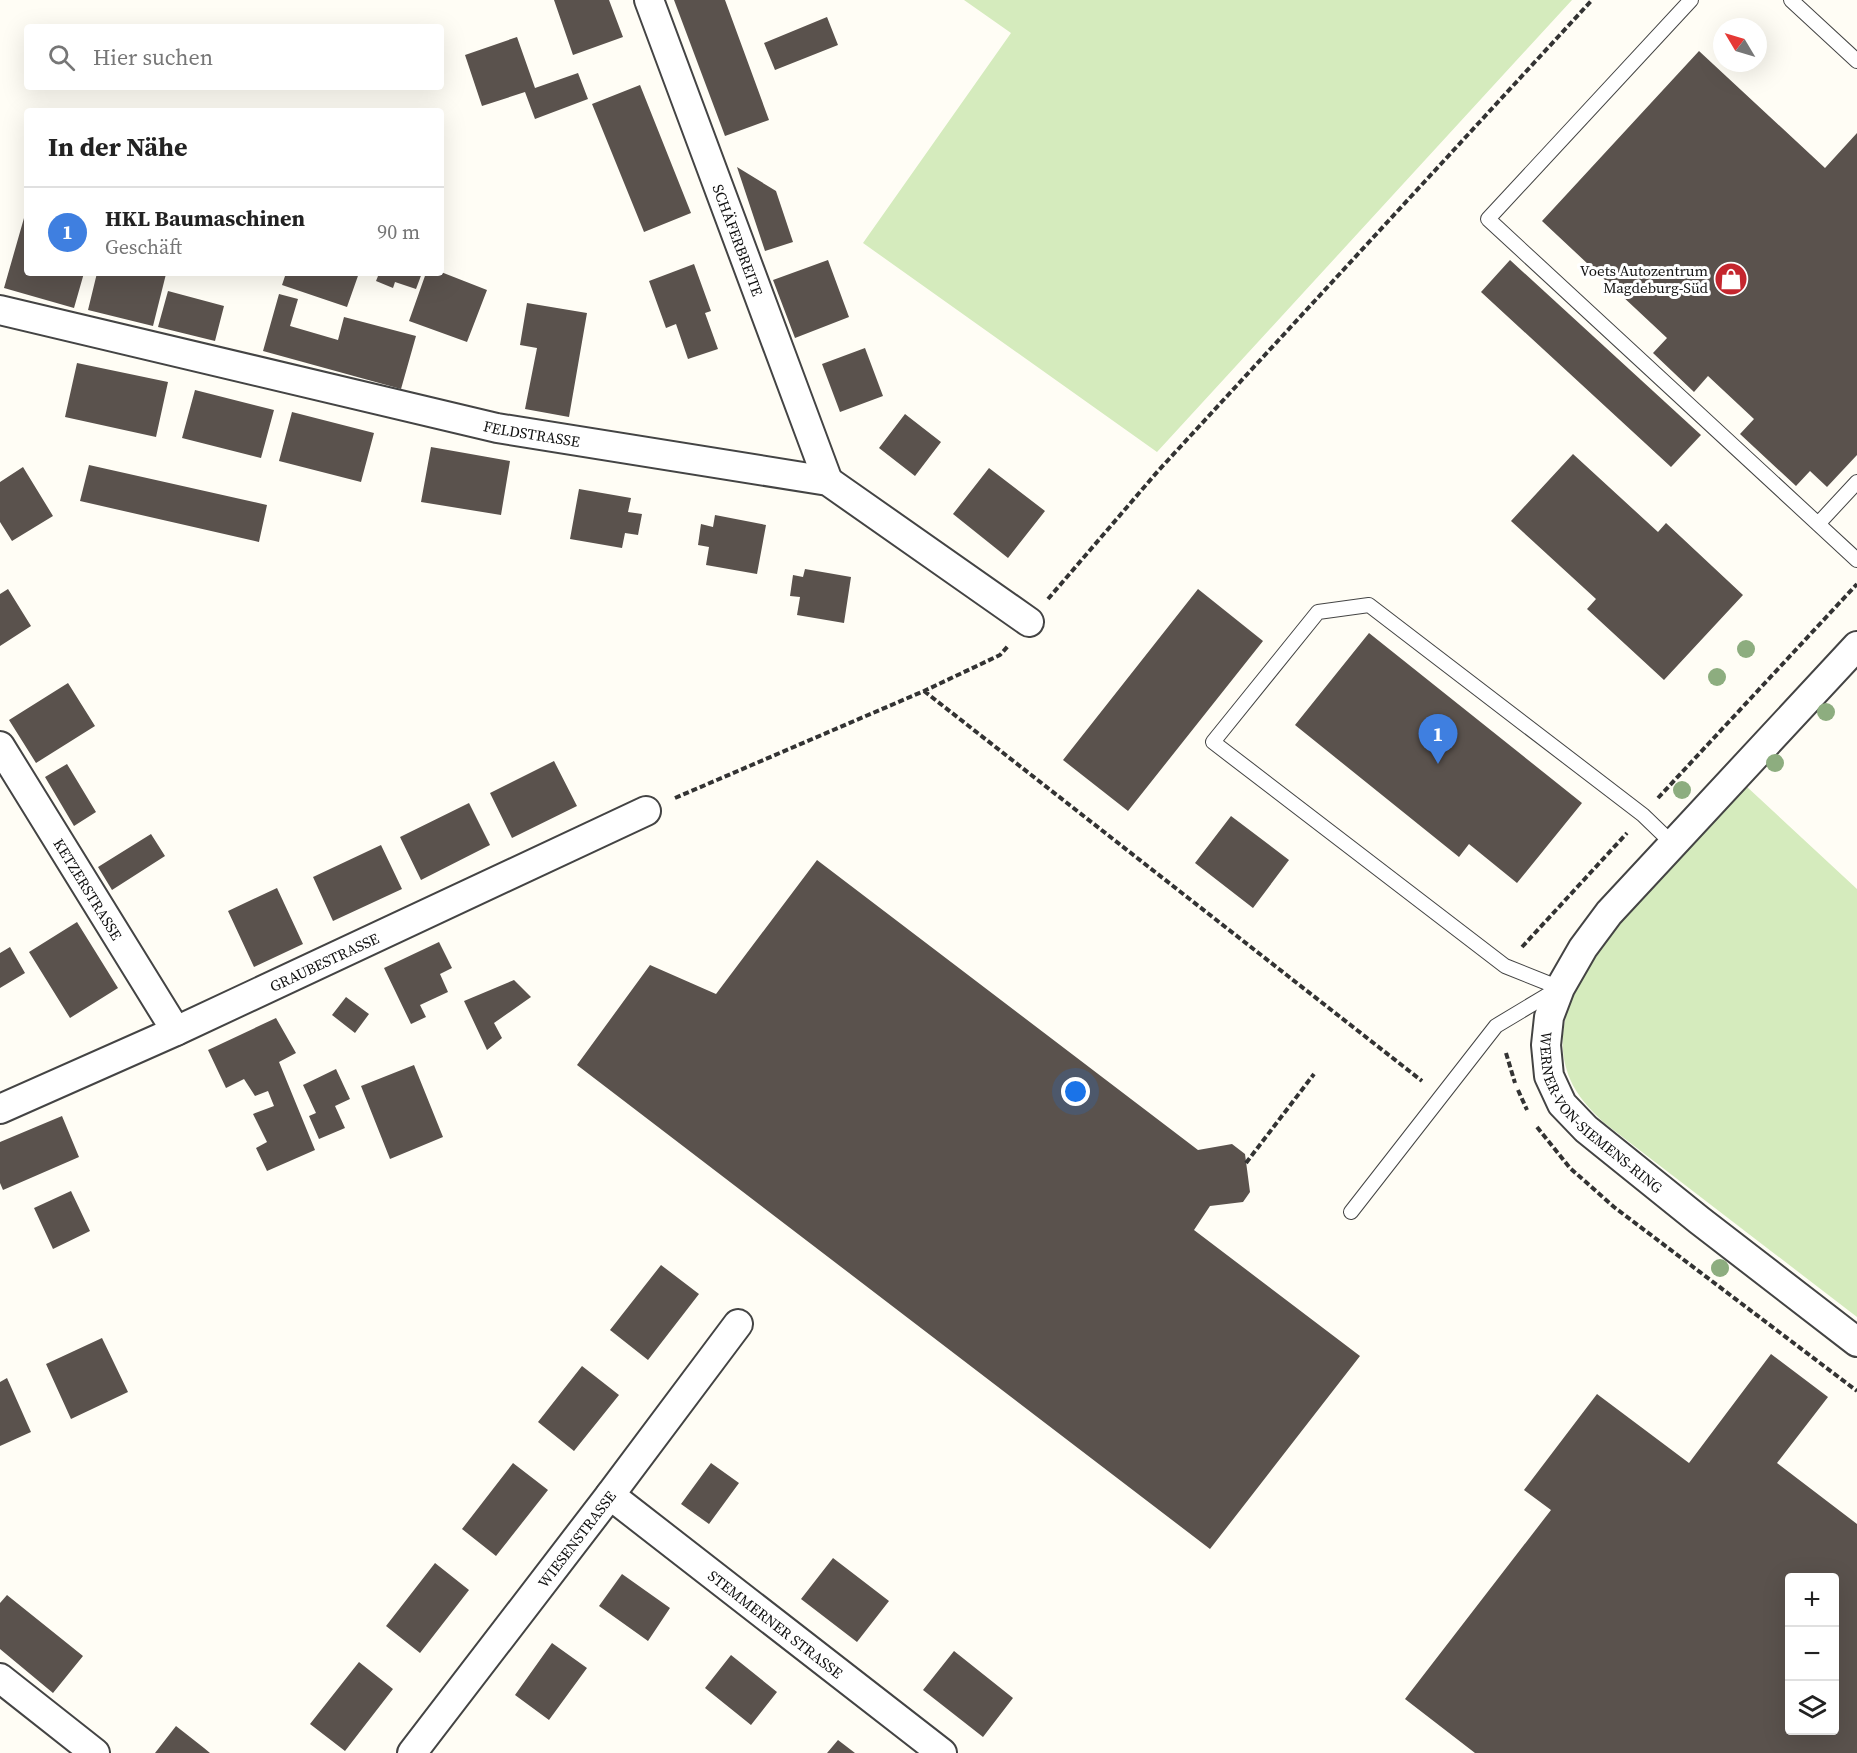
<!DOCTYPE html>
<html lang="de">
<meta charset="utf-8">
<style>
:root{--surface:#fff;--page:#f2f2f2;--text:#222;--muted:#767676;--line:#e0e0e0;--accent:#db2777}
body{margin:0;font-family:"Source Serif 4",serif;background:var(--page);color:var(--text)}
.controls{position:absolute;right:18px;bottom:18px;display:grid;overflow:hidden;border-radius:6px;box-shadow:0 6px 24px #0002}
.controls button{width:54px;height:54px;display:grid;place-items:center;padding:0;border:0;border-bottom:2px solid var(--line);background:var(--surface);color:var(--text);font:30px sans-serif}
.compass{position:absolute;left:1713px;top:18px;width:54px;height:54px;border-radius:50%;background:var(--surface);box-shadow:0 6px 24px #0002;rotate:308deg}
.you{position:absolute;left:1076px;top:1092px;width:21px;height:21px;margin:-15px;border:4px solid #fff;border-radius:50%;background:#1a73e8;box-shadow:0 0 0 9px #1a73e833}
.badge{display:grid;place-items:center;width:39px;height:39px;border-radius:50%;background:var(--accent);color:#fff;font-size:20px;font-weight:700}
.pin{position:absolute;translate:-50% -50px;filter:drop-shadow(0 2px 3px #0008)}
.pin::after{content:'';position:absolute;top:32px;width:21px;height:18px;background:inherit;clip-path:polygon(0 0,100% 0,50% 100%)}
.list{margin:0;padding:0;list-style:none}
h2{display:flex;justify-content:space-between;align-items:center;height:78px;margin:0;padding:0 24px;font-size:26px}
h2 small{font-size:20px;font-weight:400;color:var(--muted)}
.list li{display:grid;grid-template-columns:39px 1fr auto;gap:18px;align-items:center;box-sizing:border-box;height:90px;padding:0 24px;border-top:2px solid var(--line)}
.list b{display:block;font-size:22px;white-space:nowrap}
.list p{margin:0;font-size:20px;white-space:nowrap;color:var(--muted)}
.list em{font-size:20px;font-style:normal;color:var(--muted)}
.icon{flex:none;width:33px;height:33px;fill:none;stroke:currentColor;stroke-width:2;stroke-linecap:round;stroke-linejoin:round}
.map{position:relative;flex:none;width:1857px;height:1753px;overflow:hidden}
.search{position:absolute;background:var(--surface);box-shadow:0 6px 24px #0002;left:24px;top:24px;width:420px;height:66px;display:flex;align-items:center;gap:15px;box-sizing:border-box;padding:0 21px;border-radius:6px;color:var(--muted);font-size:22px}
.panel{position:absolute;background:var(--surface);box-shadow:0 6px 24px #0002;left:24px;top:108px;width:420px;height:168px;border-radius:6px}
.map>svg:first-child{display:block}
.green{fill:#d5ebbd}
.building{fill:#5a524d;fill-rule:evenodd}
.lines{fill:none;stroke-linecap:round;stroke-linejoin:round}
.lane-casing{stroke:#444;stroke-width:16}
.street-casing{stroke:#444;stroke-width:32}
.path{stroke:#333;stroke-width:4;stroke-dasharray:6 3;stroke-linecap:butt}
.lane{stroke:#fff;stroke-width:14}
.street{stroke:#fff;stroke-width:28}
.tree{fill:#8dad7f}
.labels{text-anchor:middle;dominant-baseline:central;stroke-width:6;stroke-linejoin:round;paint-order:stroke}
.street-label{font-size:15px;fill:#111;stroke:#fff}
.poi-label{font-size:15px;fill:#111;stroke:#fff;text-anchor:end}
</style>
<div class="map">
<svg width="1857" height="1753" viewBox="0 0 1857 1753">
<rect width="100%" height="100%" fill="#fffdf5"/>
<path class="green" d="M964,0H1572L1157,452L863,243L1011,33Z
M1746,786L1857,889V1317L1603,1122C1590,1109 1577,1096 1570,1079C1537,1001 1623,917 1671,867C1696,840 1721,813 1746,786Z"/>
<path class="building" d="M554,0H609L623,37L573,55Z
M674,0H725L769,120L725,136Z
M827,17L838,45L775,70L764,43Z
M517,37L535,88L578,73L588,99L535,119L525,92L482,106L465,55Z
M1699,51L1825,168L1857,133V455L1827,487L1810,471L1796,486L1740,434L1754,419L1708,376L1694,392L1653,353L1667,338L1542,221Z
M640,85L691,213L644,232L592,104Z
M737,167L776,191L793,242L765,251Z
M26,211L27,273H84L74,308L4,288Z
M828,260L849,317L795,338L773,280Z
M1510,260L1701,435L1671,467L1481,292Z
M694,264L711,311L705,313L718,349L688,359L676,324L666,328L649,281Z
M97,273L166,274L153,326L88,310Z
M286,273H359L347,307L282,285Z
M371,273H422L416,289L395,282L393,288L376,281L378,276Z
M426,273L441,272L487,290L467,342L409,321Z
M168,291L224,306L215,341L158,327Z
M279,294L298,299L290,326L338,340L344,317L416,336L401,389L263,351Z
M527,303L587,313L569,417L525,409L537,348L520,345Z
M865,348L883,396L840,412L822,364Z
M77,363L168,382L156,437L65,417Z
M195,390L274,410L261,458L182,438Z
M292,412L374,433L361,482L279,461Z
M905,414L941,442L915,476L879,448Z
M431,447L510,461L501,515L421,502Z
M1573,454L1658,532L1666,523L1743,595L1664,680L1587,609L1596,599L1511,521Z
M89,465L267,505L259,542L80,501Z
M23,467L53,516L12,541L0,522V482Z
M989,468L1045,511L1008,558L953,514Z
M579,489L631,498L628,512L642,514L638,535L625,533L622,548L570,539Z
M715,515L766,525L757,574L706,565L709,547L698,545L701,524L713,527Z
M805,569L851,577L844,623L797,615L800,597L790,596L793,575L803,577Z
M8,589L31,626L0,646V594Z
M1198,589L1263,641L1128,811L1063,760Z
M1369,633L1582,803L1517,883L1469,844L1459,857L1295,725Z
M68,683L95,726L36,763L9,720Z
M554,761L577,806L512,838L490,793Z
M67,764L96,812L74,826L45,777Z
M469,803L490,845L421,880L400,837Z
M1231,816L1289,860L1253,908L1195,863Z
M151,834L165,856L112,890L98,867Z
M381,845L402,889L333,921L313,877Z
M817,860L1198,1150L1232,1144L1245,1154L1250,1192L1243,1202L1210,1206L1194,1230L1360,1356L1210,1549L577,1065L650,965L716,994Z
M277,888L303,944L254,967L228,911Z
M77,922L118,988L70,1018L29,952Z
M439,942L452,968L440,974L448,992L420,1005L426,1017L411,1024L384,968Z
M10,947L25,973L0,988V953Z
M514,980L531,997L494,1023L502,1038L487,1050L464,1001Z
M346,997L369,1014L355,1033L332,1015Z
M276,1018L296,1053L279,1062L315,1150L267,1171L256,1148L267,1142L253,1114L274,1106L268,1091L255,1096L244,1079L226,1088L208,1050Z
M414,1065L443,1137L390,1159L361,1086Z
M336,1069L350,1099L335,1106L345,1128L319,1139L309,1116L316,1113L303,1085Z
M62,1116L79,1157L3,1190L0,1183V1142Z
M71,1191L90,1231L53,1249L34,1208Z
M661,1265L699,1294L648,1360L610,1330Z
M102,1338L128,1392L71,1419L46,1364Z
M1771,1354L1828,1397L1777,1463L1857,1524V1753H1475L1405,1699L1551,1510L1524,1490L1597,1394L1689,1463ZM1790,1578H1834V1731H1790Z
M582,1366L619,1395L574,1451L538,1422Z
M7,1378L31,1432L0,1446V1382Z
M513,1463L548,1490L496,1556L462,1529Z
M711,1463L739,1483L709,1524L681,1504Z
M833,1558L889,1601L857,1642L801,1599Z
M435,1563L469,1590L420,1653L386,1626Z
M622,1574L670,1608L648,1641L599,1606Z
M7,1595L83,1656L53,1693L0,1649V1603Z
M552,1643L587,1668L549,1720L515,1695Z
M954,1651L1013,1698L983,1737L923,1690Z
M731,1655L777,1692L751,1725L705,1688Z
M359,1662L393,1689L345,1751L310,1724Z
M176,1726L204,1748L210,1753H155Z
M838,1740L855,1753H827Z"/>
<g class="lines">
<defs>
<path id="lane" d="M1691,0L1488,219L1857,560
M1791,0L1857,61
M1818,524L1857,482
M1560,988L1505,966L1213,742L1318,612L1369,605L1643,815L1673,844
M1351,1212L1496,1026L1556,990"/>
<g id="street">
<path id="s1" d="M649,0L828,481"/>
<path id="s2" d="M0,310L497,428L828,481L1029,622"/>
<path id="s3" d="M1857,646L1609,913L1583,948L1560,988L1549,1017L1546,1045L1549,1076L1562,1104L1586,1129L1699,1220L1857,1342"/>
<path id="s4" d="M0,746L176,1031"/>
<path id="s5" d="M0,1109L176,1031L646,811"/>
<path id="s6" d="M610,1495L942,1753"/>
<path d="M0,1678L95,1753"/>
<path id="s7" d="M412,1753L610,1495L738,1324"/>
</g>
</defs>
<use href="#lane" class="lane-casing"/>
<use href="#street" class="street-casing"/>
<path class="path" d="M1048,599L1158,471L1592,0
M924,691L1422,1081
M675,798L924,691L1000,655L1008,646
M1658,798L1857,584
M1522,947L1627,833
M1506,1053L1515,1083
M1518,1090L1527,1110
M1537,1127L1570,1168L1614,1207L1857,1391
M1246,1163L1314,1074"/>
<use href="#lane" class="lane"/>
<use href="#street" class="street"/>
</g>
<g class="tree">
<circle cx="1746" cy="649" r="9"/>
<circle cx="1717" cy="677" r="9"/>
<circle cx="1826" cy="712" r="9"/>
<circle cx="1775" cy="763" r="9"/>
<circle cx="1682" cy="790" r="9"/>
<circle cx="1720" cy="1268" r="9"/>
</g>
<defs>
<symbol id="shop-disc" viewBox="-11 -11 22 22"><circle r="9.5" fill="#c4262e" stroke="#fff"/><path d="M-5-2.5h2.3a2.7 3.5 0 0 1 5.4 0H5L5.5 6h-11ZM-1.5-2.5h3a1.5 2.3 0 0 0-3 0Z" fill="#fff"/></symbol>
</defs>
<g fill-rule="evenodd">
<use href="#shop-disc" x="1712" y="260" width="38" height="38"/>
</g>
<g class="labels">
<g class="street-label">
<text stroke="none"><textPath href="#s1" startOffset="256">SCHÄFERBREITE</textPath></text>
<text stroke="none"><textPath href="#s2" startOffset="546">FELDSTRASSE</textPath></text>
<text stroke="none"><textPath href="#s4" startOffset="168">KETZERSTRASSE</textPath></text>
<text stroke="none"><textPath href="#s5" startOffset="356">GRAUBESTRASSE</textPath></text>
<text stroke="none"><textPath href="#s3" startOffset="603">WERNER-VON-SIEMENS-RING</textPath></text>
<text stroke="none"><textPath href="#s7" startOffset="270">WIESENSTRASSE</textPath></text>
<text stroke="none"><textPath href="#s6" startOffset="210">STEMMERNER STRASSE</textPath></text>
</g>
<g class="poi-label">
<text x="1708" y="270">Voets Autozentrum<tspan x="1708" dy="17">Magdeburg-Süd</tspan></text>
</g>
</g>
</svg>
<div class="controls">
<button>+</button>
<button>−</button>
<button><svg class="icon" aria-label="layers" viewBox="0 0 24 24"><path d="M12 4l9 5-9 5-9-5zM3 14l9 5 9-5"/></svg></button>
</div>
<svg class="compass" viewBox="-18 -18 36 36"><path d="M0-13l5 13h-10z" fill="#e53935"/><path d="M0 13l5-13h-10z" fill="#767676"/></svg>
<div class="you"></div>
<div class="pin badge" style="left:1438px;top:764px;background:#3f7fe0">1</div>
<div class="search"><svg class="icon" aria-label="search" viewBox="0 0 24 24"><circle cx="10" cy="10" r="6"/><path d="M15 15l6 6"/></svg>Hier suchen</div>
<section class="panel">
<h2>In der Nähe<small></small></h2>
<ul class="list">
<li><span class="badge" style="background:#3f7fe0">1</span><div><b>HKL Baumaschinen</b><p>Geschäft</p></div><em>90 m</em></li>
</ul>
</section>
</div>
